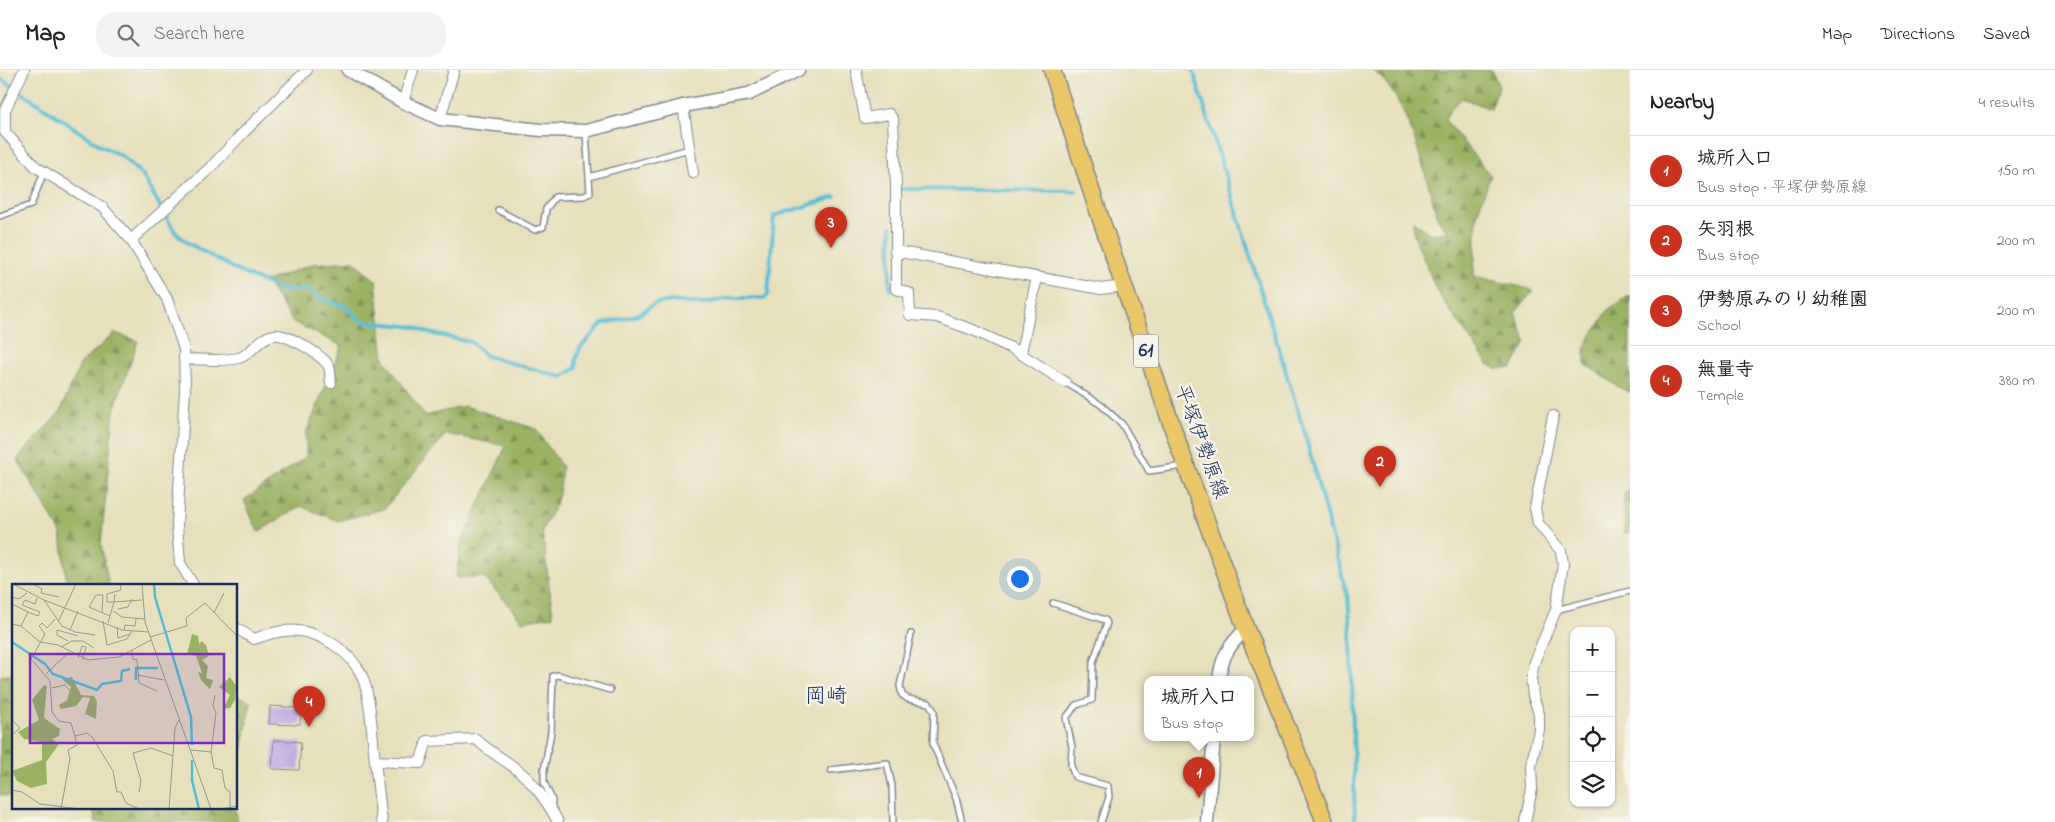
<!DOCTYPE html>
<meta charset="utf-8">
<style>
:root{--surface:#fff;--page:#f2f2f2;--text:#202124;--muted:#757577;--line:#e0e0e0;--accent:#c8321e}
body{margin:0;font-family:"Indie Flower","Klee One",sans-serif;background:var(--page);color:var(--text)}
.controls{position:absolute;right:15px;bottom:15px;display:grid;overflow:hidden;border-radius:10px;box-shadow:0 1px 4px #0004}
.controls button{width:45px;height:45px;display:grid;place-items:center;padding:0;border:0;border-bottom:1px solid var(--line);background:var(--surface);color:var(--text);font:25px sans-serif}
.you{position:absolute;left:1019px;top:508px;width:18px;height:18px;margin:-12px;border:4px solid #fff;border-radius:50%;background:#1a73e8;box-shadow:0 0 0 8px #1a73e833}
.badge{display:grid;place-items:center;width:32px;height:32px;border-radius:50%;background:var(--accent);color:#fff;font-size:16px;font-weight:700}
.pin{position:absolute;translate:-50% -41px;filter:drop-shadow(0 1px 2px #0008)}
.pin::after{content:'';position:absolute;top:26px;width:18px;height:15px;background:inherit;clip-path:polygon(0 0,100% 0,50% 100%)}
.popup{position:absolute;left:1144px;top:606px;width:110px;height:65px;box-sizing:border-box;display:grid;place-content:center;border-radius:10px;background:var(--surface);filter:drop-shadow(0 1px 4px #0005);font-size:16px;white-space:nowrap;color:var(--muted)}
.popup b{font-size:19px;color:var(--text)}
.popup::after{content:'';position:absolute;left:50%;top:100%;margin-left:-10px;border:10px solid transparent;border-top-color:var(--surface)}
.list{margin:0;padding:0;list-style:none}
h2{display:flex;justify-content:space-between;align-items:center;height:65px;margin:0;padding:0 20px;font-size:21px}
h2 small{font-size:16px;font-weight:400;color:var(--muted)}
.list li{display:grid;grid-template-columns:32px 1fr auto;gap:15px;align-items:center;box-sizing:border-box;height:70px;padding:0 20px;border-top:1px solid var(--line)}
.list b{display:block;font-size:19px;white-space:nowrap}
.list p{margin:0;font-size:16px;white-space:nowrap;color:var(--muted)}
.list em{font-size:16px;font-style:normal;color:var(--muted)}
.icon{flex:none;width:28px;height:28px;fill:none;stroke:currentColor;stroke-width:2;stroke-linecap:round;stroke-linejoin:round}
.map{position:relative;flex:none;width:1630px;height:752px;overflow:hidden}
header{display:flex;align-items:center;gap:30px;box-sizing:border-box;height:70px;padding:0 25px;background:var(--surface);border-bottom:1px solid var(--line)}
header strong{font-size:24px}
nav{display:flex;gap:28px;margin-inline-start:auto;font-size:18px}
.search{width:350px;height:45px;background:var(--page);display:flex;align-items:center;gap:12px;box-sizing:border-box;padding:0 18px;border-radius:20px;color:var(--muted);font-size:19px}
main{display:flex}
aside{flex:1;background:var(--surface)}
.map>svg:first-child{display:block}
.forest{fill:url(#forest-firs);stroke:#5b7060}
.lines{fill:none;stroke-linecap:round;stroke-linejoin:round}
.stream{stroke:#55bdd3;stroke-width:4}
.building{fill:#bfabe3}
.service-casing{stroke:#80888d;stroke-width:8}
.minor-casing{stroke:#80888d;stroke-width:12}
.tertiary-casing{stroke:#80888d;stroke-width:15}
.primary-casing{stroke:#80888d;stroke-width:19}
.service{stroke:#fff;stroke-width:5}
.minor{stroke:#fff;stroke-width:10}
.tertiary{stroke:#fff;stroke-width:12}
.primary{stroke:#eac769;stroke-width:16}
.labels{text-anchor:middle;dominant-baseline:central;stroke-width:5;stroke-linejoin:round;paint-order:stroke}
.shield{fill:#f7f3e8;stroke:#5d6a87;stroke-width:1}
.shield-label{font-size:19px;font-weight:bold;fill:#1b2f5e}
.street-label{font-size:20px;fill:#1b2f5e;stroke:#f7f3e8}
.neighbourhood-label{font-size:21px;fill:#1b2f5e;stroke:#f7f3e8}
.inset-river{fill:none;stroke:#55bdd3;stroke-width:2.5}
.inset-road{fill:none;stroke:#959996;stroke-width:1}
.view{fill:#7b2cbf;fill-opacity:0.15;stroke:#7b2cbf;stroke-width:2.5}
.inset-edge{fill:none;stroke:#1b2f5e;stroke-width:2.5}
</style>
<header>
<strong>Map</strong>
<div class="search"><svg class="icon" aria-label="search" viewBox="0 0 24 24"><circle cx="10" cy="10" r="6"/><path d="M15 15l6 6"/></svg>Search here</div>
<nav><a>Map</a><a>Directions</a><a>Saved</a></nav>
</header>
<main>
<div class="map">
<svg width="1630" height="752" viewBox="0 0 1630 752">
<defs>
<pattern id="forest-firs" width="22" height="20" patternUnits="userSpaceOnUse" patternTransform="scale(1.25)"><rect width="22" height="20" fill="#9bb263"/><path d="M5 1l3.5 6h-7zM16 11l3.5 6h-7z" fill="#7e9155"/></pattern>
</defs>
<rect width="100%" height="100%" fill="#f7f3e8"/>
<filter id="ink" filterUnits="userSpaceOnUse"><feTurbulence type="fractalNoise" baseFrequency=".02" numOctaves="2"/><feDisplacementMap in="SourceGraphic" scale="10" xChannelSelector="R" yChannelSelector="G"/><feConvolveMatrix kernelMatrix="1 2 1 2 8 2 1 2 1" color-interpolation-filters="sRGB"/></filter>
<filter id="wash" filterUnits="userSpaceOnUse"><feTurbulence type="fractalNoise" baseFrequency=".0096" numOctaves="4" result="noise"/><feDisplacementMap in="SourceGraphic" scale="20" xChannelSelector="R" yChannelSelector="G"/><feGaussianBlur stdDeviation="1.12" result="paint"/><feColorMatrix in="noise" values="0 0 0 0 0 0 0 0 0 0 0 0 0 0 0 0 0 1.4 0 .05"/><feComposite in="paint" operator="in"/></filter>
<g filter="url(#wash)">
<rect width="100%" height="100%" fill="#e6e0bc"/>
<path class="forest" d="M1372,0H1492L1499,17L1491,39L1462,28L1450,39L1445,50L1491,106L1477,144L1474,206L1534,220L1515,243L1526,272L1512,298L1496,299L1487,293L1437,222L1414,165L1413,151L1431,164L1448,162L1438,149C1425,107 1409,25 1372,0Z
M354,191L376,211L384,289L425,346L465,336L536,359L562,397L559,424L555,436L542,460L553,546L522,551L484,507L456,508L461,473L506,376L446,364L384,439L338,451L301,436L258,462L244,430L306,387V363L342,276L293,252L266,211L313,194Z
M1630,225V322L1620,318L1585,294V276L1609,239Z
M115,263L138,271L114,340L101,474L109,516H67L61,463L17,389L60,342L81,293Z
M1630,420V462L1624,463V424Z
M14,604V727L0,725V606Z
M236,625L251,631L240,692L236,693Z
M81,738H235L238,752H95L94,741Z"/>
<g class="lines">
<path class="stream" d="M1193,0L1305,364L1348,528L1351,565L1355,752
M0,8L101,76L122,86L143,106L175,162L188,173L240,202L282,220H310L319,228L349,238L357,248L366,252L416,257L429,263L471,272L486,286L562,307L576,298V289L580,278L602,254L638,245L654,234L671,231L700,234L730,228H764L768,225L774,146L835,127
M898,119L1076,121
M890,220L891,157"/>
</g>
<g id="blocks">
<path class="building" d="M270,636L301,638L300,654H296V655L269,654Z
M274,670L301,672L299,700L272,699Z"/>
</g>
</g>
<g filter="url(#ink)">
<use href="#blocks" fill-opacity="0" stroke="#80888d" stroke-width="1"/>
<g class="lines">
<defs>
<path id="service" d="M589,107L689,79
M498,140L535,160L543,157L546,139L555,127L584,126L590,123L586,62
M0,146L31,135L44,102
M1065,312L1101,335L1122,354L1149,401L1184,396
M1053,533L1105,550L1107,553L1093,592L1092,630L1076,635L1066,648L1072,677L1071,696L1075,707L1108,716L1109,727L1101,752
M1556,540L1630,521
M911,564L900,616L902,625L908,629L929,633L934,641L933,674L956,728L962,752
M831,700L887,693L892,716L893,752
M551,739L552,730L544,712V700L551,662L553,606L558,605L610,620"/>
<path id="minor" d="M24,0L5,40V62L36,97L102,137L131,170L167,229L184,279L185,320L177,454L180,493L194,516
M856,0L865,48L889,44L893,49L896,115V219L909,223L910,245L937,247L973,260L1013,279L1065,312
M403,32L413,0
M683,36L693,103
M440,49L454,0
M131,170L212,96L242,64L307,0
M895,181L1101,219L1124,216
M1021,283L1037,207
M184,289C202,289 221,292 239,288C252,284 259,267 274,265C286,263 325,286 329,297C331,302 330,308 331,313
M236,558L254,569C263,566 274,562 284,561C312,557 344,576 359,600C371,619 372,667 375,691L420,693L427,671L476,669C489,682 506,690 520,702C534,713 550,736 558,752
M375,691L382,752
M1525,752L1532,719L1531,695L1539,660V644L1533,626L1531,608L1534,592L1556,540L1563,494L1561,481L1538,453L1535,438L1553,346"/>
<path id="tertiary" d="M348,0L403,32L440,49L541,60L586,61L683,36L749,24L798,0
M1219,609C1222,586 1229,575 1246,559
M1207,752L1214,667"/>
<path id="primary" d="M1052,0L1095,132L1181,382L1246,559L1282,645L1325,752"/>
</defs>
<use href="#service" class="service-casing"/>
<use href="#minor" class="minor-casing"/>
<use href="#tertiary" class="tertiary-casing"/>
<use href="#primary" class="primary-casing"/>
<use href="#service" class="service"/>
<use href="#minor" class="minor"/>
<use href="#tertiary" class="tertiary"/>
<use href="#primary" class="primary"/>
</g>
</g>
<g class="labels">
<rect class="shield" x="1133.5" y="264.5" width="25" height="33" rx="4"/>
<g class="shield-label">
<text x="1146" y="281">61</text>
</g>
<g class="street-label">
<text transform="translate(1200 372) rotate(70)">平塚伊勢原線</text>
</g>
<g class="neighbourhood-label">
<text x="826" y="627">岡崎</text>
</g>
</g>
<g transform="translate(12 514)">
<rect width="225" height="225" fill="#e6e0bc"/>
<path d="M180,50L186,52L187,60L190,57L194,61L197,72L190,76L196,82L194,94L201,96L198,105L189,96L186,88L190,89L184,72L175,70ZM60,93L69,111L82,112L85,117L84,135L73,130L78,114L71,113L64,122L49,125L47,121L55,116L59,103L50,95ZM218,93L224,102L223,116L218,124L211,125L218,111L207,103ZM32,101L35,102L32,134L48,145L47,152L40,155L47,160L34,178L35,200L19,204L5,197L0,187L30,176V158L12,155L6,148L27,136L20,116Z" fill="#9bb263"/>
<path class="inset-river" d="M142,0L143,13L179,133L180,161M0,58L33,80L41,90L85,106L90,100L109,97L110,87L118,85M124,96V84H146M180,176V196L187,225"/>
<path class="inset-road" d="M1,0L32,16L110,46L136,48M21,0L30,5L29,9L47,13M130,0L133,38L199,225M103,10L102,18L130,16M0,13L7,15L15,9M32,16L50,42L63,48L83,51M0,20L16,28M106,25L116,23L120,15M101,27L110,33L132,35M90,29L91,11H84L77,23L98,32M202,29L212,9M43,35L35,44L30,39L27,42L33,50L19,75L38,97L40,128L47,137L59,139L63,152L75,149L80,153L101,187L105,208H109L114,219L127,225M91,37L95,61L115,55L120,47M46,38L64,0M96,39L102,18H95V10L109,6L108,0M0,40L9,42L28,58L46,61L76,76L107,73L139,56M9,42L16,28L26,32L28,28L10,21L13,16L23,20L25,14M105,43L106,54L118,50M58,46L66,27M112,46L113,41L123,42L124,35M138,53L175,42L174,34L193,19L225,52M56,57L45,51V46L66,52M49,63L60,57H71L82,64M120,67L121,75L125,76L127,99L145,107M66,74L70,62L74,63L71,76M34,90L57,68M125,91L152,96M40,104L53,101L58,107M203,111L201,122L204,129L199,168L202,184L210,186L213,204L218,208V223M0,136L8,144L0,151M179,166L199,168M0,206L10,208L28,220L68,225M127,208L129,197L121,169L139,164L161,172M49,225L58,175L56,166L65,161L63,152M157,225L163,144L167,136M209,225L225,222"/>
<path class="view" d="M18,70H212V159H18Z"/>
<rect width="225" height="225" class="inset-edge"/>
</g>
</svg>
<div class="controls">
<button>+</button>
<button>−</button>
<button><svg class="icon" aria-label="locate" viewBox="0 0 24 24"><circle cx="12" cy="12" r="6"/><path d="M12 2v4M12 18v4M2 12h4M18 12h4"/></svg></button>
<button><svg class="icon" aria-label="layers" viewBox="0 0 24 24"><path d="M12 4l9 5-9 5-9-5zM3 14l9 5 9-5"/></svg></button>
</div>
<div class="you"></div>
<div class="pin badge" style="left:1199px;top:728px">1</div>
<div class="popup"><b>城所入口</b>Bus stop</div>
<div class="pin badge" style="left:1380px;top:417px">2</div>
<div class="pin badge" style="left:831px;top:178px">3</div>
<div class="pin badge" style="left:309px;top:657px">4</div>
</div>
<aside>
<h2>Nearby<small>4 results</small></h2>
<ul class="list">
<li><span class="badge">1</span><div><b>城所入口</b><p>Bus stop · 平塚伊勢原線</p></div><em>150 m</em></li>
<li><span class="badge">2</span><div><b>矢羽根</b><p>Bus stop</p></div><em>200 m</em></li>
<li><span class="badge">3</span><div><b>伊勢原みのり幼稚園</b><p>School</p></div><em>200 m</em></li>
<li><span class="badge">4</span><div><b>無量寺</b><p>Temple</p></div><em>380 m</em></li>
</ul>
</aside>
</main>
